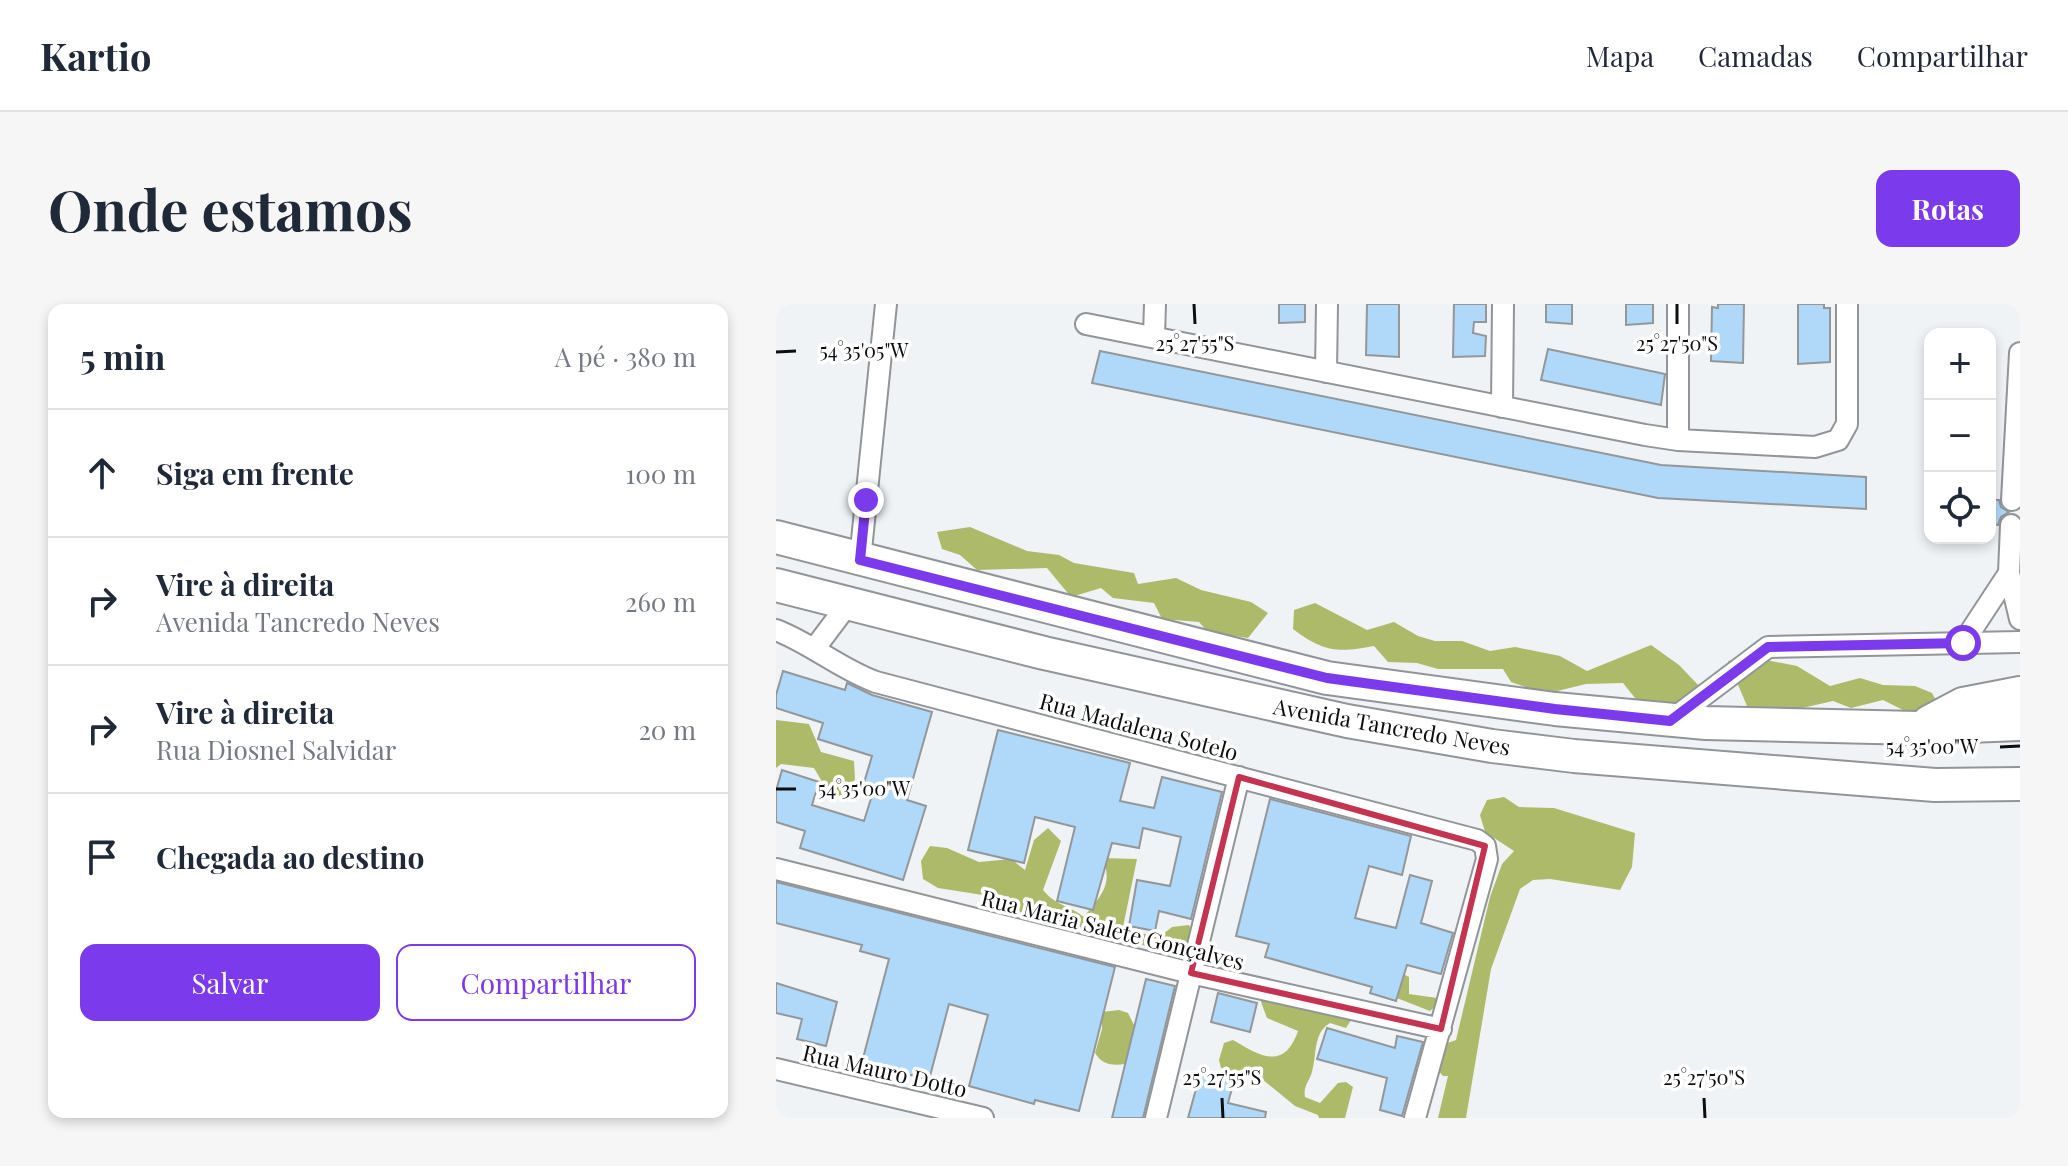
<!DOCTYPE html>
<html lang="pt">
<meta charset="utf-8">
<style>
:root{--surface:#fff;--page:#f6f6f7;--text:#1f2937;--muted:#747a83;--line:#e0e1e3;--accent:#7c3aed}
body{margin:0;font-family:"Playfair Display",serif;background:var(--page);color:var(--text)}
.controls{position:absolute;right:24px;top:24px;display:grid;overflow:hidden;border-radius:16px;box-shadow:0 4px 12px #0003}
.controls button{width:72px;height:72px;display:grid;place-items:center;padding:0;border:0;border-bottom:2px solid var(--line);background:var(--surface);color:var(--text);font:40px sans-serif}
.stop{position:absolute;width:24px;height:24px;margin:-18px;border:6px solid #7c3aed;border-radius:50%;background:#fff}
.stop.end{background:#7c3aed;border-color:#fff;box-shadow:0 2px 8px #0008}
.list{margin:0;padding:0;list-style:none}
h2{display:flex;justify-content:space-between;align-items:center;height:104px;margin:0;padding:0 32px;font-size:34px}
h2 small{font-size:26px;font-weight:400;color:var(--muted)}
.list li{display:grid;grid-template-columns:52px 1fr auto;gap:24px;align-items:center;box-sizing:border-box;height:128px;padding:0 32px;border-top:2px solid var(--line)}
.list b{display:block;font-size:30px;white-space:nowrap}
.list p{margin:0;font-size:26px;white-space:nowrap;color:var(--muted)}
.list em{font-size:26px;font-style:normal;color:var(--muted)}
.actions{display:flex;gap:16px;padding:24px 32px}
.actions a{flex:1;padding:18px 0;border:2px solid var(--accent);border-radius:16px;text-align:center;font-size:28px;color:var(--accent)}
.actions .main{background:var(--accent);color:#fff}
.icon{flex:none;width:44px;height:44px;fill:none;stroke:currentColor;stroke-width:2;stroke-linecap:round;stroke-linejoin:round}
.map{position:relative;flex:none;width:1244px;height:814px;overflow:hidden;border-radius:16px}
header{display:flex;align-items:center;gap:48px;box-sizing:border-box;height:112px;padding:0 40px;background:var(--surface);border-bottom:2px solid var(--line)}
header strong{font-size:38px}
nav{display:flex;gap:44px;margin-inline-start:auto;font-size:28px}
.intro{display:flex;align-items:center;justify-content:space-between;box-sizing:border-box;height:192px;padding:0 48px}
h1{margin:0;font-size:56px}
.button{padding:20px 36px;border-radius:16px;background:var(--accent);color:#fff;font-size:28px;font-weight:700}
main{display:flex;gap:48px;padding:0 48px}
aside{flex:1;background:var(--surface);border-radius:16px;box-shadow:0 4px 12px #0003}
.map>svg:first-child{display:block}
.forest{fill:#adba69}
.building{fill:#afd8f9;stroke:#94979a;stroke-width:2}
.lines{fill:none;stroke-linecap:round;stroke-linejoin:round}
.minor-casing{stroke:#919598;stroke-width:24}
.primary-casing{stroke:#919598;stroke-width:36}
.minor{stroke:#fff;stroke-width:20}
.primary{stroke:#fff;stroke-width:32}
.route{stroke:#7c3aed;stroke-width:10}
.marked{fill:none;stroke:#c43350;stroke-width:6;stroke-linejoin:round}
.ticks{fill:none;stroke:#0c0e0f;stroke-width:3}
.labels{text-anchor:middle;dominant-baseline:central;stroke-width:7;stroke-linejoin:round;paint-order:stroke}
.street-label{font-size:22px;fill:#0c0e0f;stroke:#fff}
.ticks-label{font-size:20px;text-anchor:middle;fill:#0c0e0f;stroke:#fff;stroke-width:7;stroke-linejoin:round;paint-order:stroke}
</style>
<header>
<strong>Kartio</strong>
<nav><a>Mapa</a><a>Camadas</a><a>Compartilhar</a></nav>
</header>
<div class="intro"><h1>Onde estamos</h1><a class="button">Rotas</a></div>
<main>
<aside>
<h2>5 min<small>A pé · 380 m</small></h2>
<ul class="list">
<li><svg class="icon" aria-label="ahead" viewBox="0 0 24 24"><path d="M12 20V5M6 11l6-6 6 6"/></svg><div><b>Siga em frente</b></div><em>100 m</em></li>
<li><svg class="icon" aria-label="right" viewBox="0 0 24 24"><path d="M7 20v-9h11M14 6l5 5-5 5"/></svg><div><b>Vire à direita</b><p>Avenida Tancredo Neves</p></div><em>260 m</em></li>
<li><svg class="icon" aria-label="right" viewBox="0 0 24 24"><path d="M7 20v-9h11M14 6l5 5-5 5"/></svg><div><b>Vire à direita</b><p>Rua Diosnel Salvidar</p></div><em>20 m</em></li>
<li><svg class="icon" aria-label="arrive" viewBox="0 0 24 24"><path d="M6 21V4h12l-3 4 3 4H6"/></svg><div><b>Chegada ao destino</b></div></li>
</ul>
<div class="actions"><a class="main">Salvar</a><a>Compartilhar</a></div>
</aside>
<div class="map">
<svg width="1244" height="814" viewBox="0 0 1244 814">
<rect width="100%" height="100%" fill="#eff3f6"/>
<path class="forest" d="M194,223L251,247L283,251L298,259L358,269L362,280L400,274L425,286L475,298L492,309L472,334L432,328L423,318L386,315L378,299L337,294L325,284L295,293L271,264L201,266L184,251L166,245L161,228Z
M539,299L591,326L618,318L642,332L659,337H686L714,347L739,343L784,352L811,367L875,341L903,361L926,385L895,408L863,399L847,379L810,380L769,390L735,378L727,365H662L641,359L612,358L598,342C562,349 547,348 517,325L518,306Z
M980,354L1021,362L1054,382L1084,374L1107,381L1139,382L1156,389L1162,400L1135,410L1107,396L1075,404L1057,397L1022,405L988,406L971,402L952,357Z
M0,416L33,420L45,448L78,457L79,475L72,491L55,493L38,464L5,460L0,464Z
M728,493L743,503L778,504L859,529L856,563L844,586L774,575L757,576L744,585L715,665L690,814H662L672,772H667L646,748L680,736L714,593L726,560L738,547L709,528L704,511L711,496Z
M272,524L285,537L267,586C280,602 293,601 308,613C325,591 337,582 327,554L361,555L347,623L382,634L396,623L413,621L420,637L412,652L376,645L346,632L246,613L213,592L162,584L147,575L145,557L154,542L171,544L203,558L235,555L249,566L258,536Z
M618,665L633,673V690L668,695L654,707L608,689Z
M487,690L569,708L575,716L570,724L554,719C537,729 541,750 536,768C533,778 527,782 529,793L544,799L562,779L570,778L577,783L569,814H543L542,811L519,802L486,775L445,764L443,756L448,739L457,736C484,752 508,767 522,727L491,714L485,698Z
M343,706L352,709L375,755C354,758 331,769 319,749L326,725V708Z"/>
<path class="building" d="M503,0H529V18L503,19Z
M591,0H623V53L590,51Z
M678,0H710V18H698L697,29L710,32L709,52L677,53Z
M770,0H796V20L770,18Z
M850,0H877V19L850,21Z
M942,0H968L967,59L935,57L936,3L942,4Z
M1022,0H1048V4H1054V58L1022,60Z
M772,45L889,70L885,101L765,76Z
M324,47L885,161L1090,173V205L882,194L316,79Z
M1214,196H1223L1225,203L1233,208L1225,213L1222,221L1214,220Z
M7,367L69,386L71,379L96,391L156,408L131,496L150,502L127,576L24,544L29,527L0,518V487L6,466L43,478L36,501L88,517L98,485L87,482L96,452L42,435L47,419L0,404V391Z
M222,426L354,459L344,497L378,504L386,473L446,488L415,615L383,607L379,627L353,622L361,576L394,582L405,533L367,524L363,544L336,539L317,606L281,597L299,523L259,513L248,559L192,546Z
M494,495L635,532L626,571L593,562L579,614L620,624L634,571L656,577L645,619L677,629L665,670L631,661L620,697L594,689L596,683L489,653L493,640L460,632Z
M0,578L339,663L303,807L259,796L258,800L193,782L212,711L173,700L153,776L86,758L113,655L84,647L86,641L0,619Z
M370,675L399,682L367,814H336Z
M0,679L61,698L50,742L21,735L26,715L0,709Z
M442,689L481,699L474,728L435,718Z
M551,724L619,744L621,732L647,738L626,812L604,806L611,774L541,755Z
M425,767L458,777L452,799L490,808L489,814H412Z"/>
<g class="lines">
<defs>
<path id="minor" d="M902,0V136
M310,20L869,131L902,136L1039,143L1062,136L1071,120V0
M378,32L379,0
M550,68L551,0
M726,103L727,0
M1236,196L1244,49
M1235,221L1233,269L1244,315
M84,256L110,0
M0,326C36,340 64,365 100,378L701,536L709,542L711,555L639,814
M1187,339L1233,269
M39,344L72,300
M894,417L992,343L1244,338
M0,565L415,669L665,725
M0,765L207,814
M380,814L463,473"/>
<path id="primary" d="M0,233L551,374L779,405L930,419L1141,424L1244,420
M0,281L268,349L571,417L716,442L798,452L1159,481L1244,480
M1153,418L1187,400L1244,389"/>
</defs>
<use href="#minor" class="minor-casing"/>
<use href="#primary" class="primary-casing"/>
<use href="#minor" class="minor"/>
<use href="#primary" class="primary"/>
</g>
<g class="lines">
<path class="route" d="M90,196L84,256L551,374L779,405L894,417L992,343L1187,339"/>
</g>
<path class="marked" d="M463,473L709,542L665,725L415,669Z"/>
<path class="ticks" d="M418,0L419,20M901,0V20M0,48L20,47M1224,443L1244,442M0,485H20M446,794L447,814M928,794L929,814"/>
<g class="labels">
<g class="street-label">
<text transform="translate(363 422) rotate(15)">Rua Madalena Sotelo</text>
<text transform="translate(616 422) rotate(10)">Avenida Tancredo Neves</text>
<text transform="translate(337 625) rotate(14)">Rua Maria Salete Gonçalves</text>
<text transform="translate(109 766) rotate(13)">Rua Mauro Dotto</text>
</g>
</g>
<g class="ticks-label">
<text x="419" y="47">25°27'55"S</text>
<text x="901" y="47">25°27'50"S</text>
<text x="88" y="54">54°35'05"W</text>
<text x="1156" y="450">54°35'00"W</text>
<text x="88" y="492">54°35'00"W</text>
<text x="446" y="781">25°27'55"S</text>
<text x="928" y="781">25°27'50"S</text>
</g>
</svg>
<div class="controls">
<button>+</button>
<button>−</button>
<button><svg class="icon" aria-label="locate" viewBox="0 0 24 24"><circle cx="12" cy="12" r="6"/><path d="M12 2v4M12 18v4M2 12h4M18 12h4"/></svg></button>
</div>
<div class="stop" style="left:1187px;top:339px"></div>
<div class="stop end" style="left:90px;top:196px"></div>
</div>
</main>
